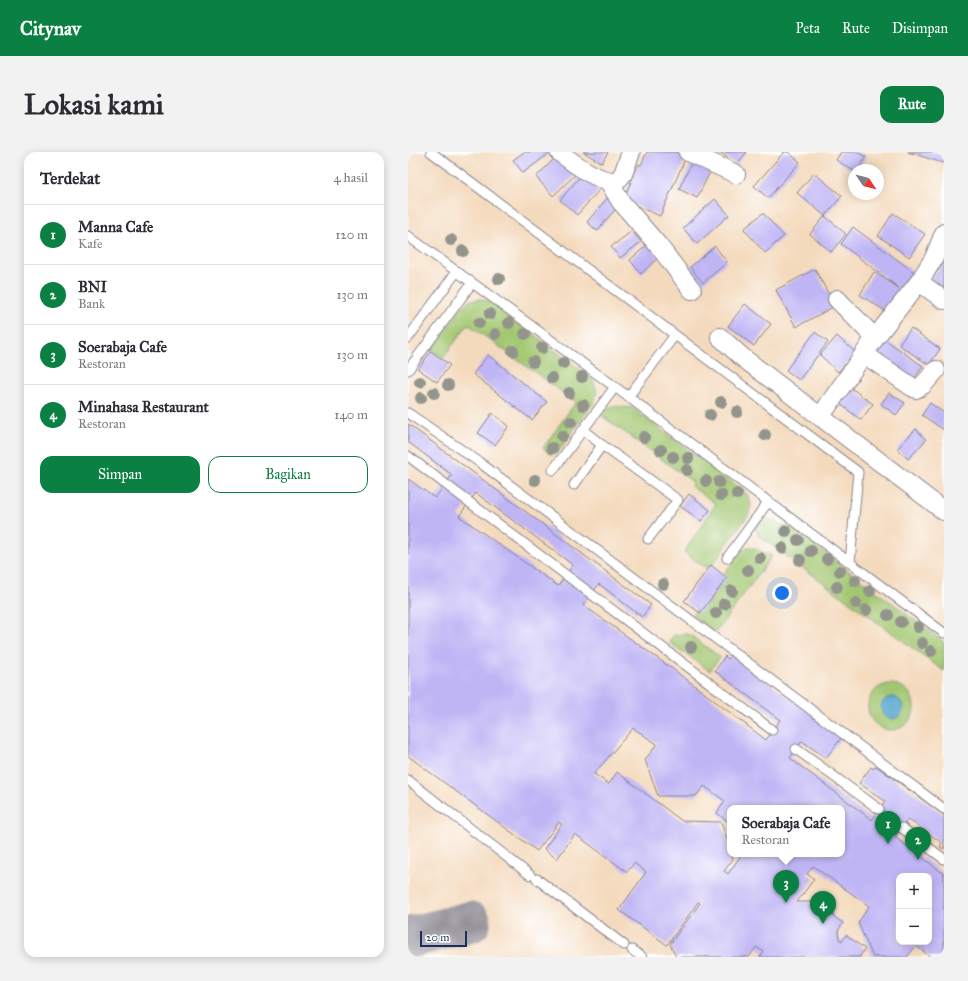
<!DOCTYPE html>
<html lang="id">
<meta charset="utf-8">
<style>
:root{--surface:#fff;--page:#f2f2f3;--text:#2b2b33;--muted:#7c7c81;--line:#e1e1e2;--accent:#0b8043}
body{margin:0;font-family:"IM FELL Great Primer",serif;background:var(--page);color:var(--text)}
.controls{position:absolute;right:12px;bottom:12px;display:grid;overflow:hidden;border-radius:8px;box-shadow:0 2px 10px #0003}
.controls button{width:36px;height:36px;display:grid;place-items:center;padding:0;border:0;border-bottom:1px solid var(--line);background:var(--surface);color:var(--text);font:20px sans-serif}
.compass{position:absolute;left:440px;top:12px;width:36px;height:36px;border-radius:50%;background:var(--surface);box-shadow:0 2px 10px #0003;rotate:125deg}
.scale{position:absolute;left:12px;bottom:10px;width:47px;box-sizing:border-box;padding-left:4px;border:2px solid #1b2f5e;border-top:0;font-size:11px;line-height:14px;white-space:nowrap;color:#1b2f5e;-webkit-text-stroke:3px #fff;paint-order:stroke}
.you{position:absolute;left:374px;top:441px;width:14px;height:14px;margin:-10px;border:3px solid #fff;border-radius:50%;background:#1a73e8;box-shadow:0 0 0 6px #1a73e833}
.badge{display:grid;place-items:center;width:26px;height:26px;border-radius:50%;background:var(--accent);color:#fff;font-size:13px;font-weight:700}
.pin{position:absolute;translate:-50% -33px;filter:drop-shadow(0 1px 2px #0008)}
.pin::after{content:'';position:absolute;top:21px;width:14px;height:12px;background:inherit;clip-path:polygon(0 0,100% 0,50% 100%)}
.popup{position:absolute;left:319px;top:653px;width:118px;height:52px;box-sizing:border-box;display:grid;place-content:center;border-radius:8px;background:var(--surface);filter:drop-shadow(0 1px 3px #0005);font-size:13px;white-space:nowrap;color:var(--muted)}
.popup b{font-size:15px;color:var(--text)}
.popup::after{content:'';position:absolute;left:50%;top:100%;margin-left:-8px;border:8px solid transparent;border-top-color:var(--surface)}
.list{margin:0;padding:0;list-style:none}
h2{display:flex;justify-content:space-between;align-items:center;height:52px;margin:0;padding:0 16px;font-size:17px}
h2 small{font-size:13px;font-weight:400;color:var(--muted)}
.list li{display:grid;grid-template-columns:26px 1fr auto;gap:12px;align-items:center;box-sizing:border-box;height:60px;padding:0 16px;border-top:1px solid var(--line)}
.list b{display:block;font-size:15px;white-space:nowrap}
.list p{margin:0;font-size:13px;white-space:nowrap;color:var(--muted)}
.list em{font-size:13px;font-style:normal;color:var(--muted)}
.actions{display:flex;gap:8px;padding:12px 16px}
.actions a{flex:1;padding:9px 0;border:1px solid var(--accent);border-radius:12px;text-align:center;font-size:14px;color:var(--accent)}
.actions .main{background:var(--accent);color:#fff}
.map{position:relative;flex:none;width:536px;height:805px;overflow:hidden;border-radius:12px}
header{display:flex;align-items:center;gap:24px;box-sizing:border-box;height:56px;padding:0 20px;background:var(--accent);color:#fff}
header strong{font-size:19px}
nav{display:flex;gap:22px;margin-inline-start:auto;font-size:14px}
.intro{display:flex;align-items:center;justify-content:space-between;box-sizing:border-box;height:96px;padding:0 24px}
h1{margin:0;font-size:28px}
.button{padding:10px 18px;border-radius:12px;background:var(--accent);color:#fff;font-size:14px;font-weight:700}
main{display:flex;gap:24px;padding:0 24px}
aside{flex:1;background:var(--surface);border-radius:12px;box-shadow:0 2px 10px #0003}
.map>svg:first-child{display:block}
.green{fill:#a3c771;stroke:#5f7b68}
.water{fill:#52a3cd;stroke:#366996}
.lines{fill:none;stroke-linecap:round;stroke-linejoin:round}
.taxiway{stroke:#88848e;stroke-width:42}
.building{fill:#bfb5f5;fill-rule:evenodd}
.lane-casing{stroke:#88848e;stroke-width:11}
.street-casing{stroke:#88848e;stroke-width:20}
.lane{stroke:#fff;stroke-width:9}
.street{stroke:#fff;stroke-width:18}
.tree{fill:#93958c}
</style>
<header>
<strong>Citynav</strong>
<nav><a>Peta</a><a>Rute</a><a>Disimpan</a></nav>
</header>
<div class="intro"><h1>Lokasi kami</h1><a class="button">Rute</a></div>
<main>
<aside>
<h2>Terdekat<small>4 hasil</small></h2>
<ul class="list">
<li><span class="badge">1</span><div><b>Manna Cafe</b><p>Kafe</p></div><em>120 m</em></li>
<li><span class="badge">2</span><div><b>BNI</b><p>Bank</p></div><em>130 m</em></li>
<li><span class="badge">3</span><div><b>Soerabaja Cafe</b><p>Restoran</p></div><em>130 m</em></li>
<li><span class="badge">4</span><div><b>Minahasa Restaurant</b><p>Restoran</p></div><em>140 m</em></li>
</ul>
<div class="actions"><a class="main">Simpan</a><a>Bagikan</a></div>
</aside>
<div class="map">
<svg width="536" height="805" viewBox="0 0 536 805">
<rect width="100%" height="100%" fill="#fff"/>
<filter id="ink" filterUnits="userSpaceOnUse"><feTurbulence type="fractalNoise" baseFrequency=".025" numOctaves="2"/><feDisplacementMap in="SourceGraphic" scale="8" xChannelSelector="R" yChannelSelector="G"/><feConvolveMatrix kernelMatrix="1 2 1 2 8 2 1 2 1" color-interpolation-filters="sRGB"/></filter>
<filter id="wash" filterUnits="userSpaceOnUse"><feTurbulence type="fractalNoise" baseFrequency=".012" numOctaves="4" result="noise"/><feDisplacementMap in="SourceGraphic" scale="16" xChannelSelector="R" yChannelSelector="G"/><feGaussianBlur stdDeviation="0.9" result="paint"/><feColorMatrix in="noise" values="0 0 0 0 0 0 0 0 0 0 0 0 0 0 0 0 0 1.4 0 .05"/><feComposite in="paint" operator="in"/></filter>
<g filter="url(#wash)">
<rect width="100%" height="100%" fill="#f4dabd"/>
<path class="green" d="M72,147L82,149L183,226C189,235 190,240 186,250L149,301L142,302L135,296L168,250L60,172L35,206L23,198L55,154L63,148Z
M205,254L224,256L339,342L343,353L341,362L305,412L300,415L293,413L276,400L308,352L283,334L285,330L194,264L200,256Z
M358,366L386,378L536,490V519L350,383L347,375L351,368Z
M340,395L348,397L364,404L307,481L284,463L334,398Z
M276,482L282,483L312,505L302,519L261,490L266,483Z
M460 555a23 23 0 1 1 46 0a23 23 0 1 1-46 0Z"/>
<path class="water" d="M473 556a11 11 0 1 1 22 0a11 11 0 1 1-22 0Z"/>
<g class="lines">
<path class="taxiway" d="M0,786L62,770"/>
</g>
<g id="blocks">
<path class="building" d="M116,0H143L115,21L105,8Z
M175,0H200L194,11Z
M239,0H268L278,5L252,64L215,48L231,12L233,13Z
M312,0H339L328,13Z
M376,0H380L392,10L360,46L346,34Z
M433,0H449L458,5L450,18L446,19L428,8Z
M500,0H536V9L535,11Z
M149,4L169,21L145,44L128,25Z
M284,10L302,20L289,46L271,37Z
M176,20L194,35L169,63L152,48Z
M406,21L434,44L417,64L389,41Z
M201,44L211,53L189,79L179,70Z
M307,47L321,63L289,92L275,76Z
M355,61L376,84L357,101L336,77Z
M485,61L517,82L501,105L470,84Z
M417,64L438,82L423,100L402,82Z
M445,75L506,120L479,160L452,143L466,120L491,136L433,92Z
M224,79L233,90L212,106L203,95Z
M240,92L251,105L233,122L222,108Z
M307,94L319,110L295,131L282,115Z
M536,110V147L519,133Z
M407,117L427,154L388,175L368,138Z
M337,152L363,172L346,194L320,174Z
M503,176L532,197L521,213L491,193Z
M407,180L420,190L391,228L378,218Z
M429,184L448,201L430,220L412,203Z
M475,186L515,214L504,230L464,202Z
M23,199L42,213L29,230L10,217Z
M80,203L139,250L124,268L65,222Z
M443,236L465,252L453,268L431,251Z
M481,241L497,251L488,263L473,252Z
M522,251L536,261V278L514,263Z
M84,261L101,274L87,293L70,281Z
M0,272L243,453L234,465L191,432L175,453L266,518L358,588L372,568L307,519L317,504L320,507L324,503L434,585L418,606L394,589L382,606L464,668L477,649L451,631L463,615L465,617L468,614L536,663V697L532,695L534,691L500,667L487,685L536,722V805H523L508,794L499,805H465L450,771L461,754L405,714L399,722L406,727L389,750H421L426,765L435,771L430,779L431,787L434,789L438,783L457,797L452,804L453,805H352L356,800L348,795L341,805H268L262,792L292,751L290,750L259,793L211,758L238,720L226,711L219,720L167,682L149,707L136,697L154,672L151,670L129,699L0,604V327L27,346L44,323L0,290ZM68,341L165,413L150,434L51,364ZM225,576L249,592L237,608L250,644H288L296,634L317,649L309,661L322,671V656H434V702H334L320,722L316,719L325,707L324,702H322V696L313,670L274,669L209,620L201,632L186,622ZM491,724H521V790H491Z
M508,277L518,288L500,307L489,297Z
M281,342L302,358L293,369L272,354Z
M303,413L319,426L292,461L276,449Z"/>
</g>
</g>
<g filter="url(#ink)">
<use href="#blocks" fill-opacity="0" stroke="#88848e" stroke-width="1"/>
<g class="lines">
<defs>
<path id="lane" d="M23,0L450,320L442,411
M0,84L207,235L536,481
M0,186L49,119
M0,218L64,131
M220,245L267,183
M0,261L71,310L536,657
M175,278L194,293
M0,304L364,578
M145,318L207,235
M166,333L194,293L270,348L240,387
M319,406L360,350
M388,597L471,657
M0,628L122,723
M494,676L536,707
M129,727L216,793
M224,798L234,805"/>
<path id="street" d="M151,0C165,11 191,31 209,29L215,22L223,0
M280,0L328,22
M201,30L213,50L250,93L284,138
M511,130L536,148
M429,147L467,186
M312,185L334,205L536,359
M456,202L504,235L508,237L515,233L528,218
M412,265L467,186L511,130L526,106L536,81"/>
</defs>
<use href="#lane" class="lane-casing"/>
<use href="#street" class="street-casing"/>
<use href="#lane" class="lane"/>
<use href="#street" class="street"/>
</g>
<g class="tree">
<circle cx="43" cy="88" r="6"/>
<circle cx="55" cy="99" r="6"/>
<circle cx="91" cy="127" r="6"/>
<circle cx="82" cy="162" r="6"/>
<circle cx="71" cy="171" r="6"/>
<circle cx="101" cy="171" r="6"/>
<circle cx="87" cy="182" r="6"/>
<circle cx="117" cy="182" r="6"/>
<circle cx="134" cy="196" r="6"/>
<circle cx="105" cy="199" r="6"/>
<circle cx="125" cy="210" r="6"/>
<circle cx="155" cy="211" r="6"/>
<circle cx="174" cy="225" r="6"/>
<circle cx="144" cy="226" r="6"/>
<circle cx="12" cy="230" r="6"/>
<circle cx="40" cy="233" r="6"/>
<circle cx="26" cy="241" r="6"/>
<circle cx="161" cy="241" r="6"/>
<circle cx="13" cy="246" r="6"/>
<circle cx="313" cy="250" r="6"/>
<circle cx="175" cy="253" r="6"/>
<circle cx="329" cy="260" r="6"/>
<circle cx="302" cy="263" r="6"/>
<circle cx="163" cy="270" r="6"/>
<circle cx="357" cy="283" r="6"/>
<circle cx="154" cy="284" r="6"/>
<circle cx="236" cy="285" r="6"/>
<circle cx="144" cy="296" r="6"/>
<circle cx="253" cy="298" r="6"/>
<circle cx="265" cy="305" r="6"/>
<circle cx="280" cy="306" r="6"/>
<circle cx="279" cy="318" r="6"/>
<circle cx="127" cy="328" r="6"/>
<circle cx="298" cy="329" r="6"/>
<circle cx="311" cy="330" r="6"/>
<circle cx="329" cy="342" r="6"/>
<circle cx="313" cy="343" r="6"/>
<circle cx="378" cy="379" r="6"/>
<circle cx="390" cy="388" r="6"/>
<circle cx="374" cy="396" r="6"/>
<circle cx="403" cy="399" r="6"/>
<circle cx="352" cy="406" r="6"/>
<circle cx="419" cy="407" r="6"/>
<circle cx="392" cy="408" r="6"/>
<circle cx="340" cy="418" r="6"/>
<circle cx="432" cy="419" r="6"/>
<circle cx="447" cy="429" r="6"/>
<circle cx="255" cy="432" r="6"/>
<circle cx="429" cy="435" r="6"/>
<circle cx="324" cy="439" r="6"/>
<circle cx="462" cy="439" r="6"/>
<circle cx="448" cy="451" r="6"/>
<circle cx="316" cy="452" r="6"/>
<circle cx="458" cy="458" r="6"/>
<circle cx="308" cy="461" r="6"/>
<circle cx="480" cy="463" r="6"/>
<circle cx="493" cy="470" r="6"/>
<circle cx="510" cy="475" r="6"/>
<circle cx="514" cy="491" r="6"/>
<circle cx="283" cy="495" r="6"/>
<circle cx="523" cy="499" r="6"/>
</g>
</g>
</svg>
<div class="controls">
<button>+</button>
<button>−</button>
</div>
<svg class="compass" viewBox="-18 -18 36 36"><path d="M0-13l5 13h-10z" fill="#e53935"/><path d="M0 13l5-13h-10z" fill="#7c7c81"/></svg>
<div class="scale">20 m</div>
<div class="you"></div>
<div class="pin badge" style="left:480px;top:692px">1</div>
<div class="pin badge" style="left:510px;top:708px">2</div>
<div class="pin badge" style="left:378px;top:751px">3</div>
<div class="popup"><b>Soerabaja Cafe</b>Restoran</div>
<div class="pin badge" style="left:415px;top:772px">4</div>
</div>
</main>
